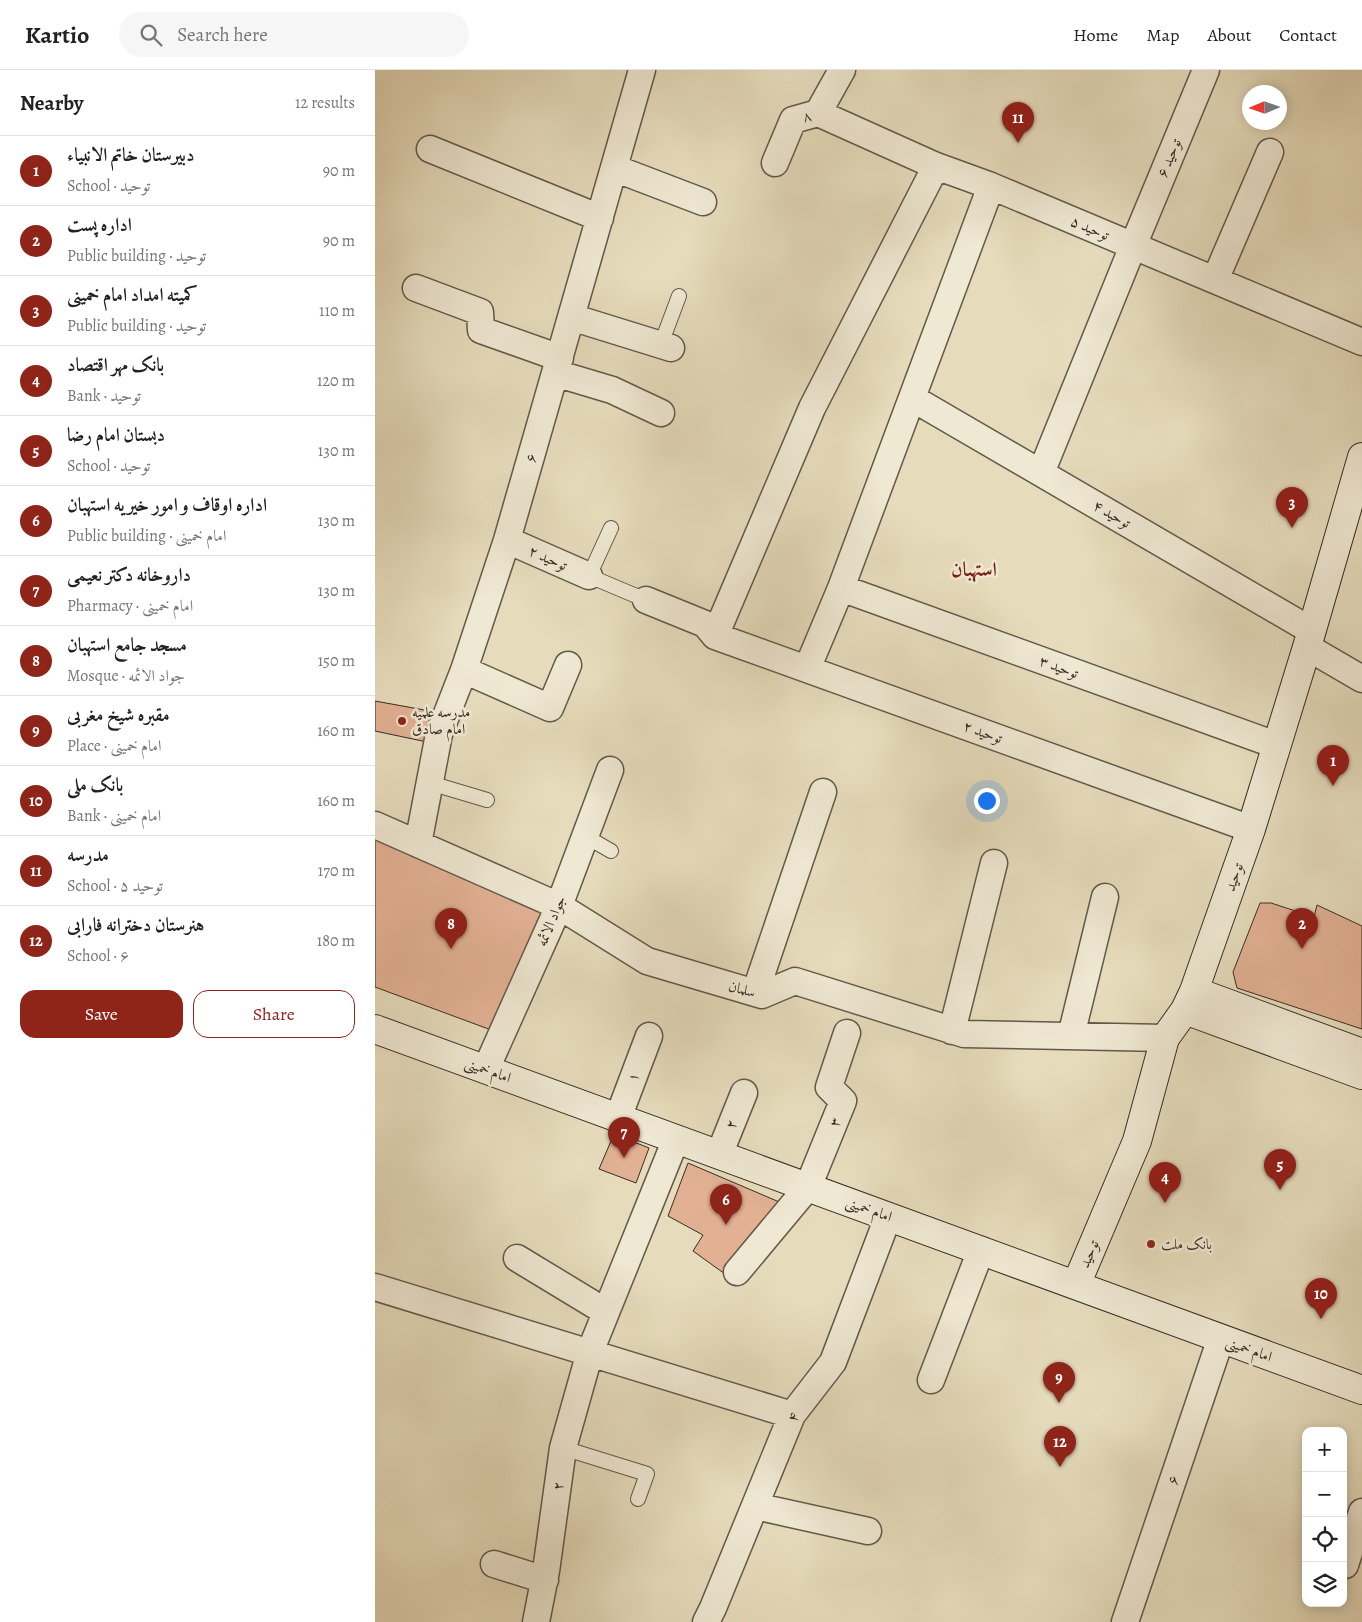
<!DOCTYPE html>
<meta charset="utf-8">
<style>
:root{--surface:#fff;--page:#f6f6f6;--text:#222;--muted:#767676;--line:#e0e0e0;--accent:#8f2418}
body{margin:0;font-family:Alegreya,Amiri,serif;background:var(--page);color:var(--text)}
.controls{position:absolute;right:15px;bottom:15px;display:grid;overflow:hidden;border-radius:10px;box-shadow:0 2px 12px #0003}
.controls button{width:45px;height:45px;display:grid;place-items:center;padding:0;border:0;border-bottom:1px solid var(--line);background:var(--surface);color:var(--text);font:25px sans-serif}
.compass{position:absolute;left:867px;top:15px;width:45px;height:45px;border-radius:50%;background:var(--surface);box-shadow:0 2px 12px #0003;rotate:268deg}
.you{position:absolute;left:611px;top:730px;width:18px;height:18px;margin:-12px;border:4px solid #fff;border-radius:50%;background:#1a73e8;box-shadow:0 0 0 8px #1a73e833}
.badge{display:grid;place-items:center;width:32px;height:32px;border-radius:50%;background:var(--accent);color:#fff;font-size:16px;font-weight:700}
.pin{position:absolute;translate:-50% -41px;filter:drop-shadow(0 1px 2px #0008)}
.pin::after{content:'';position:absolute;top:26px;width:18px;height:15px;background:inherit;clip-path:polygon(0 0,100% 0,50% 100%)}
.list{margin:0;padding:0;list-style:none}
h2{display:flex;justify-content:space-between;align-items:center;height:65px;margin:0;padding:0 20px;font-size:21px}
h2 small{font-size:16px;font-weight:400;color:var(--muted)}
.list li{display:grid;grid-template-columns:32px 1fr auto;gap:15px;align-items:center;box-sizing:border-box;height:70px;padding:0 20px;border-top:1px solid var(--line)}
.list b{display:block;font-size:19px;white-space:nowrap}
.list p{margin:0;font-size:16px;white-space:nowrap;color:var(--muted)}
.list em{font-size:16px;font-style:normal;color:var(--muted)}
.actions{display:flex;gap:10px;padding:15px 20px}
.actions a{flex:1;padding:11px 0;border:1px solid var(--accent);border-radius:15px;text-align:center;font-size:18px;color:var(--accent)}
.actions .main{background:var(--accent);color:#fff}
.icon{flex:none;width:28px;height:28px;fill:none;stroke:currentColor;stroke-width:2;stroke-linecap:round;stroke-linejoin:round}
.map{position:relative;flex:none;width:987px;height:1552px;overflow:hidden}
header{display:flex;align-items:center;gap:30px;box-sizing:border-box;height:70px;padding:0 25px;background:var(--surface);border-bottom:1px solid var(--line)}
header strong{font-size:24px}
nav{display:flex;gap:28px;margin-inline-start:auto;font-size:18px}
.search{width:350px;height:45px;background:var(--page);display:flex;align-items:center;gap:12px;box-sizing:border-box;padding:0 18px;border-radius:28px;color:var(--muted);font-size:19px}
main{display:flex}
aside{flex:1;background:var(--surface)}
.map>svg:first-child{display:block}
.building{fill:#e2b194;stroke:#372d24}
.lines{fill:none;stroke-linecap:round;stroke-linejoin:round}
.lane-casing{stroke:#63594a;stroke-width:16}
.street-casing{stroke:#63594a;stroke-width:29}
.secondary-casing{stroke:#372d24;stroke-width:30}
.lane{stroke:#efe8d3;stroke-width:14}
.street{stroke:#efe8d3;stroke-width:26}
.secondary{stroke:#efe8d3;stroke-width:28}
.poi-dot{fill:#8f2418;stroke:#efe8d3;stroke-width:2}
.labels{text-anchor:middle;dominant-baseline:central;stroke-width:5;stroke-linejoin:round;paint-order:stroke}
.street-label{font-size:15px;fill:#372d24;stroke:#efe8d3}
.poi-label{font-size:15px;fill:#372d24;stroke:#efe8d3;text-anchor:start}
.district-label{font-size:20px;font-weight:bold;fill:#7a1f14;stroke:#efe8d3}
</style>
<header>
<strong>Kartio</strong>
<div class="search"><svg class="icon" aria-label="search" viewBox="0 0 24 24"><circle cx="10" cy="10" r="6"/><path d="M15 15l6 6"/></svg>Search here</div>
<nav><a>Home</a><a>Map</a><a>About</a><a>Contact</a></nav>
</header>
<main>
<aside>
<h2>Nearby<small>12 results</small></h2>
<ul class="list">
<li><span class="badge">1</span><div><b>دبیرستان خاتم الانبیاء</b><p>School · توحید</p></div><em>90 m</em></li>
<li><span class="badge">2</span><div><b>اداره پست</b><p>Public building · توحید</p></div><em>90 m</em></li>
<li><span class="badge">3</span><div><b>کمیته امداد امام خمینی</b><p>Public building · توحید</p></div><em>110 m</em></li>
<li><span class="badge">4</span><div><b>بانک مهر اقتصاد</b><p>Bank · توحید</p></div><em>120 m</em></li>
<li><span class="badge">5</span><div><b>دبستان امام رضا</b><p>School · توحید</p></div><em>130 m</em></li>
<li><span class="badge">6</span><div><b>اداره اوقاف و امور خیریه استهبان</b><p>Public building · امام خمینی</p></div><em>130 m</em></li>
<li><span class="badge">7</span><div><b>داروخانه دکتر نعیمی</b><p>Pharmacy · امام خمینی</p></div><em>130 m</em></li>
<li><span class="badge">8</span><div><b>مسجد جامع استهبان</b><p>Mosque · جواد الائمه</p></div><em>150 m</em></li>
<li><span class="badge">9</span><div><b>مقبره شیخ مغربی</b><p>Place · امام خمینی</p></div><em>160 m</em></li>
<li><span class="badge">10</span><div><b>بانک ملی</b><p>Bank · امام خمینی</p></div><em>160 m</em></li>
<li><span class="badge">11</span><div><b>مدرسه</b><p>School · توحید ۵</p></div><em>170 m</em></li>
<li><span class="badge">12</span><div><b>هنرستان دخترانه فارابی</b><p>School · ۶</p></div><em>180 m</em></li>
</ul>
<div class="actions"><a class="main">Save</a><a>Share</a></div>
</aside>
<div class="map">
<svg width="987" height="1552" viewBox="0 0 987 1552">
<rect width="100%" height="100%" fill="#e6dcbc"/>
<filter id="stains"><feTurbulence type="fractalNoise" baseFrequency=".004" numOctaves="4"/><feColorMatrix values="0 0 0 0 .2 0 0 0 0 .09 0 0 0 0 .02 0 0 0 .5 -.17"/></filter>
<radialGradient id="worn" r=".72"><stop offset=".6" stop-color="#630" stop-opacity="0"/><stop offset="1" stop-color="#630" stop-opacity=".3"/></radialGradient>
<path class="building" d="M0,631L55,641L52,672L0,661Z
M0,767L169,841L119,961L0,917Z
M885,833H896L939,847L942,835L987,856V959L862,918L858,902Z
M239,1064L274,1078L261,1113L224,1099Z
M313,1093L409,1134L350,1204L318,1181L328,1165L293,1146Z"/>
<g class="lines">
<defs>
<path id="lane" d="M286,274L304,226
M236,458L214,506L271,530
M55,713L112,730
M210,766L236,781
M188,1378L272,1404L263,1429"/>
<path id="street" d="M443,43L561,96L616,116L987,272
M55,79L225,148
M400,93L418,50L443,43L467,0
M239,98L328,132
M840,210L895,82
M41,218L105,242L106,260L185,288
M196,247L296,278
M180,303L237,320L286,343
M537,328L937,561
M666,403L758,176L831,0
M132,470L214,506
M466,518L901,675
M271,530L330,554L340,566
M340,566L876,759
M340,566L437,338L561,96
M932,577L987,609
M432,599L466,518L616,116
M89,600L175,638L193,595
M0,755L184,836L272,891L387,925L420,911L589,964L790,968
M43,774L64,664L89,600L132,470L267,0
M380,923L448,722
M577,961L619,793
M696,966L730,827
M111,999L184,836L235,700
M243,1048L274,966
M344,1085L369,1023
M142,1188L231,1242
M362,1202L433,1117L468,1031L454,1017L472,963
M0,1217L417,1345
M556,1310L606,1180
M380,1436L493,1461
M119,1494L170,1510
M970,1495L987,1442
M161,1552L171,1501L188,1378L215,1282L301,1069
M331,1552L338,1538L417,1345L458,1292L513,1147
M750,1552L846,1268"/>
<path id="secondary" d="M819,921L987,983
M810,940L987,1005
M0,959L987,1320
M701,1215L762,1071L790,968L810,940L819,921L876,759L932,577L987,387"/>
</defs>
<use href="#lane" class="lane-casing"/>
<use href="#street" class="street-casing"/>
<use href="#secondary" class="secondary-casing"/>
<use href="#lane" class="lane"/>
<use href="#street" class="street"/>
<use href="#secondary" class="secondary"/>
</g>
<g class="poi-dot">
<circle cx="27" cy="651" r="5"/>
<circle cx="776" cy="1174" r="5"/>
</g>
<g class="labels">
<g class="street-label">
<text transform="translate(432 46) rotate(-15)">۸</text>
<text transform="translate(794 88) rotate(-67)">توحید ۶</text>
<text transform="translate(715 158) rotate(23)">توحید ۵</text>
<text transform="translate(156 388) rotate(-74)">۶</text>
<text transform="translate(737 444) rotate(30)">توحید ۴</text>
<text transform="translate(173 488) rotate(24)">توحید ۲</text>
<text transform="translate(684 597) rotate(20)">توحید ۳</text>
<text transform="translate(608 662) rotate(20)">توحید ۲</text>
<text transform="translate(859 807) rotate(-71)">توحید</text>
<text transform="translate(176 851) rotate(-67)">جواد الائمه</text>
<text transform="translate(367 919) rotate(15)">سلمان</text>
<text transform="translate(113 1000) rotate(20)">امام خمینی</text>
<text transform="translate(258 1007) rotate(-70)">۱</text>
<text transform="translate(460 1052) rotate(-68)">۳</text>
<text transform="translate(356 1054) rotate(-68)">۲</text>
<text transform="translate(494 1139) rotate(20)">امام خمینی</text>
<text transform="translate(714 1184) rotate(-67)">توحید</text>
<text transform="translate(874 1279) rotate(20)">امام خمینی</text>
<text transform="translate(418 1347) rotate(-61)">۴</text>
<text transform="translate(798 1410) rotate(-71)">۶</text>
<text transform="translate(183 1416) rotate(-82)">۲</text>
</g>
<g class="poi-label">
<text x="37" y="642">مدرسه علمیه<tspan x="37" dy="17">امام صادق</tspan></text>
<text x="786" y="1174">بانک ملت</text>
</g>
<g class="district-label">
<text x="599" y="499">استهبان</text>
</g>
</g>
<rect width="100%" height="100%" filter="url(#stains)"/>
<rect width="100%" height="100%" fill="url(#worn)"/>
</svg>
<div class="controls">
<button>+</button>
<button>−</button>
<button><svg class="icon" aria-label="locate" viewBox="0 0 24 24"><circle cx="12" cy="12" r="6"/><path d="M12 2v4M12 18v4M2 12h4M18 12h4"/></svg></button>
<button><svg class="icon" aria-label="layers" viewBox="0 0 24 24"><path d="M12 4l9 5-9 5-9-5zM3 14l9 5 9-5"/></svg></button>
</div>
<svg class="compass" viewBox="-18 -18 36 36"><path d="M0-13l5 13h-10z" fill="#e53935"/><path d="M0 13l5-13h-10z" fill="#767676"/></svg>
<div class="you"></div>
<div class="pin badge" style="left:958px;top:716px">1</div>
<div class="pin badge" style="left:927px;top:879px">2</div>
<div class="pin badge" style="left:917px;top:458px">3</div>
<div class="pin badge" style="left:790px;top:1133px">4</div>
<div class="pin badge" style="left:905px;top:1120px">5</div>
<div class="pin badge" style="left:351px;top:1155px">6</div>
<div class="pin badge" style="left:249px;top:1088px">7</div>
<div class="pin badge" style="left:76px;top:879px">8</div>
<div class="pin badge" style="left:684px;top:1333px">9</div>
<div class="pin badge" style="left:946px;top:1249px">10</div>
<div class="pin badge" style="left:643px;top:73px">11</div>
<div class="pin badge" style="left:685px;top:1397px">12</div>
</div>
</main>
